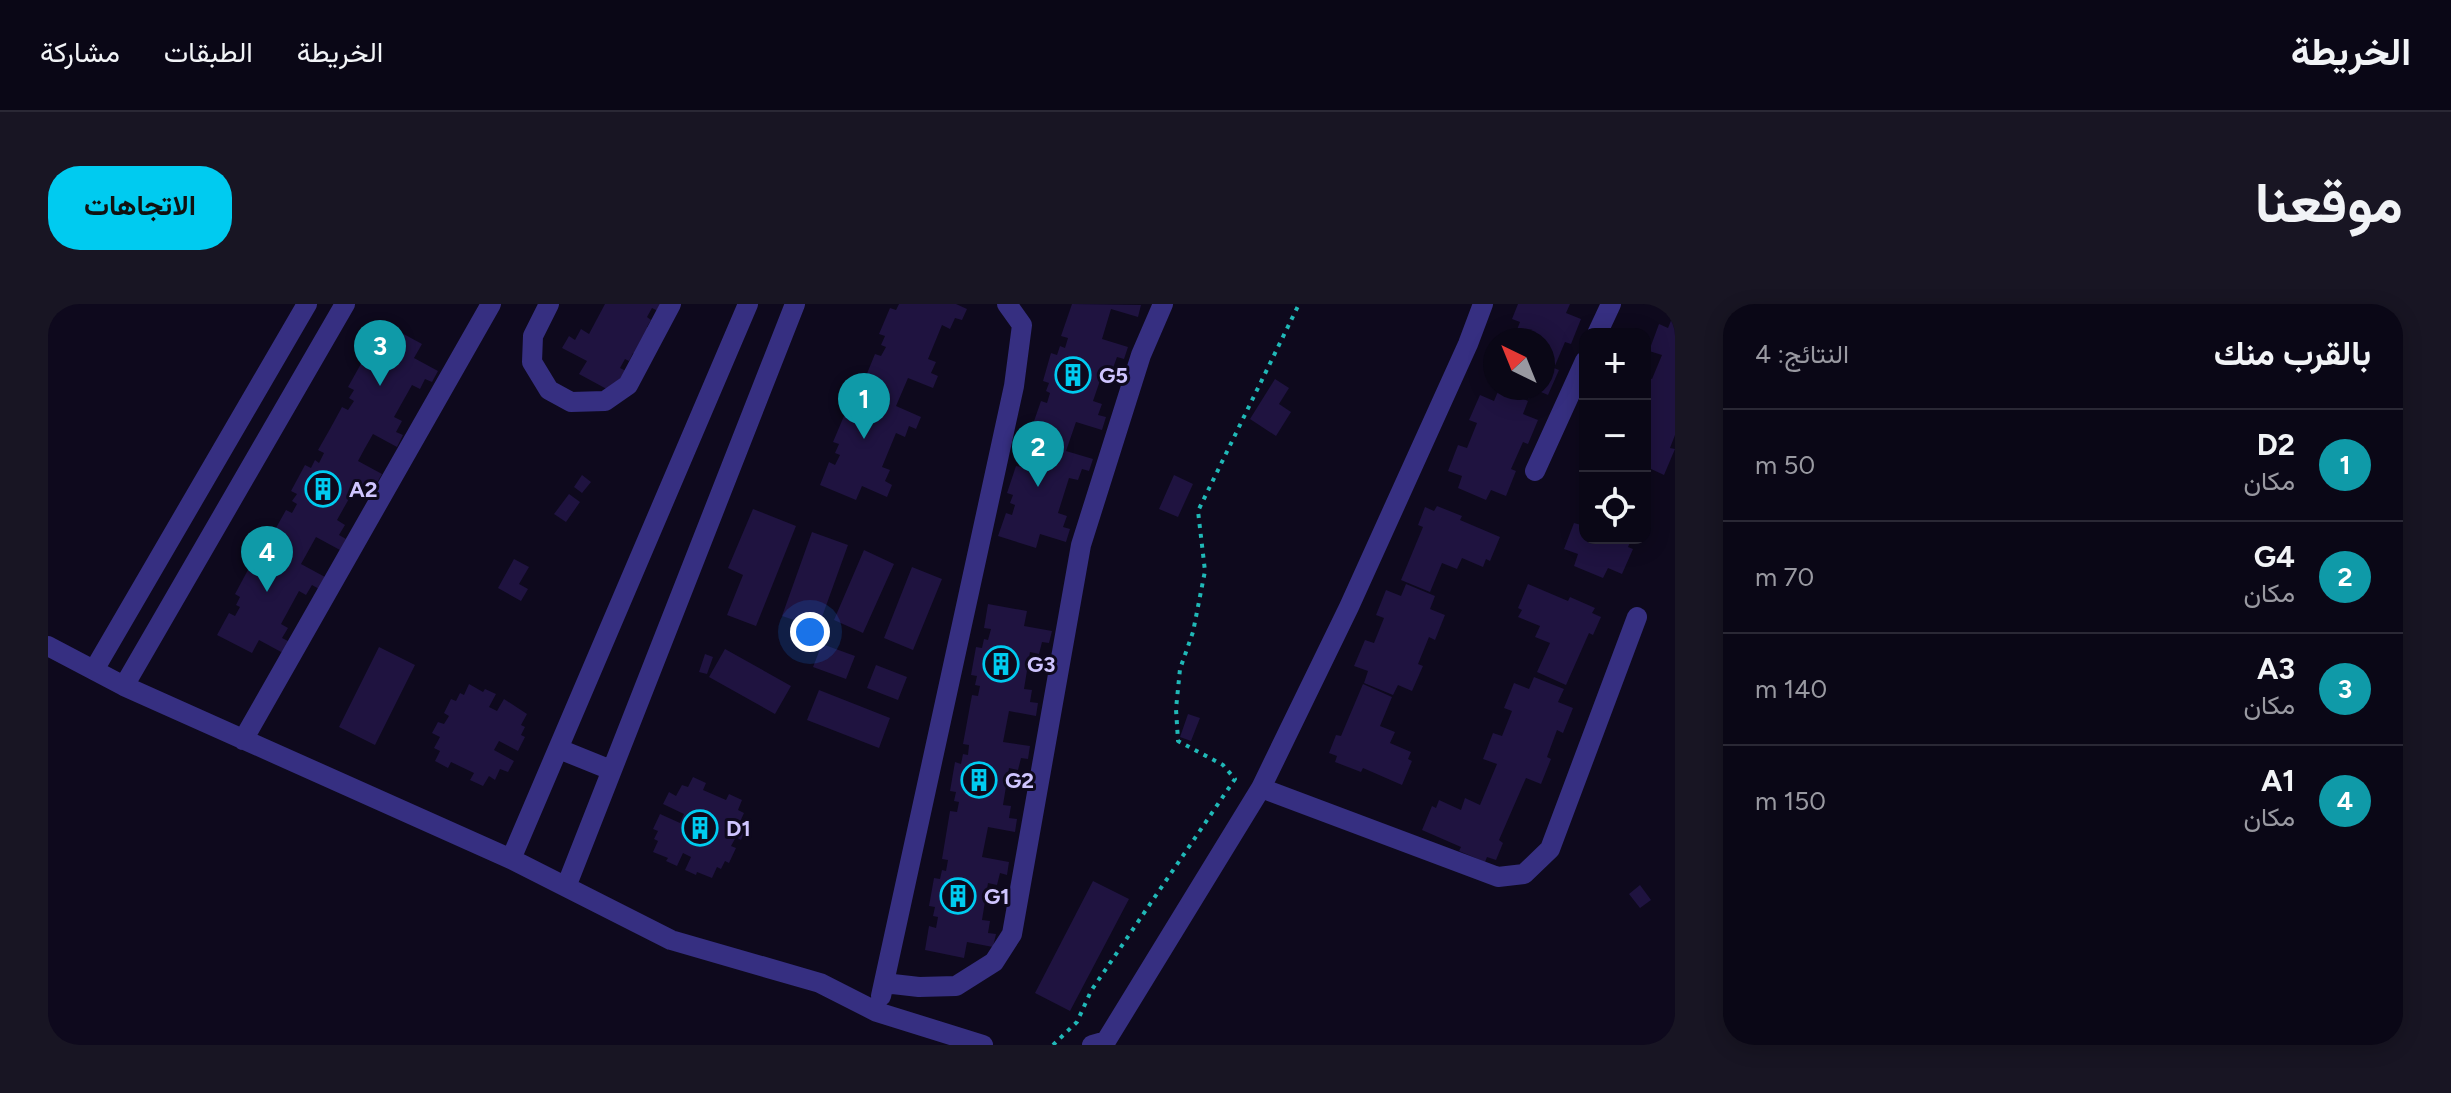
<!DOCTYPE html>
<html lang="ar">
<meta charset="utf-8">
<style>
:root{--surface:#0a0716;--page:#181523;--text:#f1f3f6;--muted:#9999a1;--line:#2a2835;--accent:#00cbf0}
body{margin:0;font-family:Figtree,Vazirmatn,sans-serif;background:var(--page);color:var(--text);direction:rtl}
.controls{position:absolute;right:24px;top:24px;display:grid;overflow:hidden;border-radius:16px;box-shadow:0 4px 20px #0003}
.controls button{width:72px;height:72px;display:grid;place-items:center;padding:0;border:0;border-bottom:2px solid var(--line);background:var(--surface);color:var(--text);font:40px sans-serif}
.compass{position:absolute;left:1435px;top:24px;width:72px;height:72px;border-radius:50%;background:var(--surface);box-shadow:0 4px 20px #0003;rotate:317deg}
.you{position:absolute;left:762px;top:328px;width:28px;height:28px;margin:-20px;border:6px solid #fff;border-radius:50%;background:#1a73e8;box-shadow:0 0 0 12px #1a73e833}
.badge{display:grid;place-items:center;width:52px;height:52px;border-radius:50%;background:var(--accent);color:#fff;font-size:26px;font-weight:700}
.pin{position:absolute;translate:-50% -66px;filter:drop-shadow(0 2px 4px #0008)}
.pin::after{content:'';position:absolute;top:42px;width:28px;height:24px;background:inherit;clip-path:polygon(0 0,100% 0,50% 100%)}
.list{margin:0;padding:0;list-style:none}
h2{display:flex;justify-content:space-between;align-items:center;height:104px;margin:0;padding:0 32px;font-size:34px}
h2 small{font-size:26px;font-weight:400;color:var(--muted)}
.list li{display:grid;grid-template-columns:52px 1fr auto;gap:24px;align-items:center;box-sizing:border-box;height:112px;padding:0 32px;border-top:2px solid var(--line)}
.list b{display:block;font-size:30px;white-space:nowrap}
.list p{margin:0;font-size:26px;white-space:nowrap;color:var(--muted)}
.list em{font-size:26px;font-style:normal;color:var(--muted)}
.icon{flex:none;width:44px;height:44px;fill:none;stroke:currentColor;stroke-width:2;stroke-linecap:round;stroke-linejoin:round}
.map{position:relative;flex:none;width:1627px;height:741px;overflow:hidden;direction:ltr;border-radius:32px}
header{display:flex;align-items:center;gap:48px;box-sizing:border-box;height:112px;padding:0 40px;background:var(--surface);border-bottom:2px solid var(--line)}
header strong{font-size:38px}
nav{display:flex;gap:44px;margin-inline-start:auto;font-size:28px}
.intro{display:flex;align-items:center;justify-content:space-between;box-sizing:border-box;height:192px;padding:0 48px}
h1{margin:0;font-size:56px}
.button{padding:20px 36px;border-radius:32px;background:var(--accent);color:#111;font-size:28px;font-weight:700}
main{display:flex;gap:48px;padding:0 48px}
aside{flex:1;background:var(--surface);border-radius:32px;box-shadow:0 4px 20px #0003}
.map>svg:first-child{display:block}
.building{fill:#1f1340}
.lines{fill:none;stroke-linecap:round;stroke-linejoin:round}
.path{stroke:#20b8b7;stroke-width:4;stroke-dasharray:4 6;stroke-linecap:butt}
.minor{stroke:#362f81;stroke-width:20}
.labels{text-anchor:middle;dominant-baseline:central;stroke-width:6;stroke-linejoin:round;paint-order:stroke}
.poi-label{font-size:22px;font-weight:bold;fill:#cfc5ff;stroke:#0e091d;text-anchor:start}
</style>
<header>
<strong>الخريطة</strong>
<nav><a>الخريطة</a><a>الطبقات</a><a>مشاركة</a></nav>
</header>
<div class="intro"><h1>موقعنا</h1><a class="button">الاتجاهات</a></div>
<main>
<aside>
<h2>بالقرب منك<small>النتائج: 4</small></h2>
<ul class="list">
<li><span class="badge" style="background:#0f9aa8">1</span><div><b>D2</b><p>مكان</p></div><em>50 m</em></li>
<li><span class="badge" style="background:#0f9aa8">2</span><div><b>G4</b><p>مكان</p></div><em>70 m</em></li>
<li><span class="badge" style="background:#0f9aa8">3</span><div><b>A3</b><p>مكان</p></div><em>140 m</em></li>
<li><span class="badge" style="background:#0f9aa8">4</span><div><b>A1</b><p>مكان</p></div><em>150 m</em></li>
</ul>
</aside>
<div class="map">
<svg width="1627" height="741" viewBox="0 0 1627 741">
<rect width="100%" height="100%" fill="#0e091d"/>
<path class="building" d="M557,0H614L610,7L604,4L599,13L603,16L599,23L605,27L591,52L585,49L581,57L577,55L572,64L578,67L566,89L531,70L539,57L514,44L521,32L527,36L533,25L541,30Z
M851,0H908L919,5L914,16L907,14L902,25L894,21L880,55L888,58L883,69L890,72L885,84L860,74L848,102L873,113L868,125L861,122L857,133L848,129L834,163L842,166L837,177L844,181L839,193L814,182L808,196L772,181L781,158L787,161L792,151L787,149L791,140L785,138L796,112L802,114L806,106L810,107L814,98L808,95L818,72L827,50L833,52L838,43L833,41L837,32L831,30L842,4L848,6Z
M1024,0L1093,1L1090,13L1063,5L1054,35L1080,43L1076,55L1069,53L1065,64L1057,62L1045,97L1054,100L1050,111L1058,113L1054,126L1028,118L1018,147L1045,155L1041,167L1034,165L1030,176L1021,174L1010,209L1019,212L1015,223L1022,225L1018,238L992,230L988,244L950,232L958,209L964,211L967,201L962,199L965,191L959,189L968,162L974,163L977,155L981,156L984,146L978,144L985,120L993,97L999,99L1002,89L998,87L1001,79L995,77L1003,49L1009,51L1012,42L1017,44L1020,34L1013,32Z
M1470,0H1522L1518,9L1533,15L1523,40L1517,38L1506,64L1511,66L1500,91L1486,85L1481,95L1455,84H1495V36H1465L1472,18L1464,15Z
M1627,7V131L1622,144L1627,145L1616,171L1601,164L1597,174V73L1604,75L1614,51L1601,47L1611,20L1620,24Z
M339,21L374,40L366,54L390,67L384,78L377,75L372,85L364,81L346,113L354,117L348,128L355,131L349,143L325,130L317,144L310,157L334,170L327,182L321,178L315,188L307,184L289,216L297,221L291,231L298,235L292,246L268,233L253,260L277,273L271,285L264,281L258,291L251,287L233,320L240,324L234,334L242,338L235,349L211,336L204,349L169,331L181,309L187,312L192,303L188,301L192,293L187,290L201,264L206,267L210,260L215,262L220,252L214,249L238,206L244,209L249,200L244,197L249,190L243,187L257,161L263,164L267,156L271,159L276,149L270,146L282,125L294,103L300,106L306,97L301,94L306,86L300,83L314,58L319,61L324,53L328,55L333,46L327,43Z
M1227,75L1241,84L1231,100L1243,108L1228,132L1202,115Z
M1451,85L1480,97L1475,110L1490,116L1480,140L1475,138L1463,165L1468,167L1458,192L1443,186L1438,196L1410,184L1414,172L1400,167L1410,141L1419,144L1429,119L1421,116L1432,91L1446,97Z
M534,171L543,178L534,189L526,183Z
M1126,171L1145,180L1130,213L1111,205Z
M521,190L532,198L518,218L506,210Z
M1389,202L1414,212L1412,216L1452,233L1442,257L1438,255L1435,263L1414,254L1409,265L1394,259L1382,288L1353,276L1375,223L1370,221L1377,203L1386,207Z
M705,205L748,222L708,322L679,311L695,271L680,264Z
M1526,219L1537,222V234H1584L1580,243L1585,245L1574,270L1560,264L1555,274L1526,262L1530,250L1516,245Z
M764,228L800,241L770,324L734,312Z
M816,246L846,260L815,329L786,316Z
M466,255L481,263L471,280L480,285L473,297L450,284Z
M864,263L894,275L865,346L836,334Z
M1358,280L1387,292L1382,305L1397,311L1387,336L1381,333L1370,360L1375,362L1364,387L1350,381L1345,391L1316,379L1320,367L1306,362L1317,336L1326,339L1336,314L1328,311L1338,286L1353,292Z
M1480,280L1520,297L1522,293L1547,304L1544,309L1553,313L1545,331L1541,329L1518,381L1489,368L1502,339L1487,333L1492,322L1470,313L1474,306L1470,304Z
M940,300L979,307L976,322L1004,327L1001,339L994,338L991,350L982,348L976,385L984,386L982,398L990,399L988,412L961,407L955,438L982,442L980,455L973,454L970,466L961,464L955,501L963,502L961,514L969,515L967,528L940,523L934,553L961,558L959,571L952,569L949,581L940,579L934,616L942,617L940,629L948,630L945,643L919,638L916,654L877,646L881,622L888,624L890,613L885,612L887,603L881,602L886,574L892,575L894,566L898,567L900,556L894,555L902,507L909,508L911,498L906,497L908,488L902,487L907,458L913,460L915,450L920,451L921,441L915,440L924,391L930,392L932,382L927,381L929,372L923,371L928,343L934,344L936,335L940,336L943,325L936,324Z
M774,340L807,352L798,375L765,363Z
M331,343L367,361L327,441L291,423Z
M677,345L743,382L727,410L661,373Z
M657,350L665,353L659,370L651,368Z
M828,361L859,373L850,396L819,384Z
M1486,373L1516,385L1510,398L1525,404L1515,429L1509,426L1499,453L1503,455L1493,480L1478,474L1451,536L1455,539L1448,556L1439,553L1437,558L1411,547L1413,543L1374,526L1384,502L1388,504L1391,496L1413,506L1417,494L1432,501L1449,460L1435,455L1445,429L1454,432L1464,407L1456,404L1466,379L1481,385Z
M421,380L435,388L437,385L448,390L441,403L449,407L456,395L479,410L473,421L477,423L473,431L477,433L470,447L451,437L446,446L466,457L460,468L452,465L447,476L441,472L435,482L422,476L426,469L403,458L400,464L387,457L392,447L386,444L392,433L384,429L390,418L396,420L401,412L396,409L403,395L408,397L412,389L416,391Z
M1315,380L1344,393L1332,422L1347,428L1342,439L1363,448L1360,455L1364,457L1354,481L1315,464L1313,468L1287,458L1289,452L1281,449L1288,431L1293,432Z
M771,386L842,414L831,444L759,416Z
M1140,410L1152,414L1143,437L1132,433Z
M645,473L658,479L655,486L678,496L681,490L694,496L690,506L696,509L691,520L698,524L693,536L688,533L683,542L688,544L681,559L677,557L673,565L669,563L664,574L649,568L648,571L637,566L643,553L635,549L629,562L618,557L620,554L605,548L610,537L606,535L610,527L605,525L612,510L632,519L636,510L615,500L621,488L628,492L634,481L640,483Z
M1045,577L1081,595L1022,707L987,689Z
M1592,581L1603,596L1592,604L1581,590Z"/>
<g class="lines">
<path class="path" d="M1005,741L1029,718L1043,687L1187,475L1175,461L1130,437L1128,405L1132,365L1145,328L1157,267L1150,207L1251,0"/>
<path class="minor" d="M501,0L485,32L484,58L501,86L523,98L557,97L580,81L623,0
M1549,30L1563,0
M1487,167L1537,57
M0,342L76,382L463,555L623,636L772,679L829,708L935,741
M46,366L259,0
M76,382L297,0
M195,436L443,0
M511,445L563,466
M1213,484L1450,573L1476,570L1502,545L1589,313
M463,555L700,0
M518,583L747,0
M836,679L871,683L908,682L946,658L964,630L1033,241L1093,51L1115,0
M833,692L966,82L974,21L959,0
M1044,741L1058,737L1213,484L1301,303L1420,40L1435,0"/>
</g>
<defs>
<symbol id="building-ring" viewBox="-11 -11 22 22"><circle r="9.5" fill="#0e091d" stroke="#00cbf0" stroke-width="1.5"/><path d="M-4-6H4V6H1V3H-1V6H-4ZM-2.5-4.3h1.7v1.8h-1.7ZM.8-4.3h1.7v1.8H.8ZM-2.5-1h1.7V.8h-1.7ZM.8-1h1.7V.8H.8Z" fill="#00cbf0"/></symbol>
</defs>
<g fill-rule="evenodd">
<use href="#building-ring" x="1005" y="51" width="40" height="40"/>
<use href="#building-ring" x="255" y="165" width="40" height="40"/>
<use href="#building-ring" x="933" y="340" width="40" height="40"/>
<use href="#building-ring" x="911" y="456" width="40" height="40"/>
<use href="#building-ring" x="632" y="504" width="40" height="40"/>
<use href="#building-ring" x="890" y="572" width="40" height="40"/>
</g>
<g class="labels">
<g class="poi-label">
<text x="1051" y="71">G5</text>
<text x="301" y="185">A2</text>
<text x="979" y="360">G3</text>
<text x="957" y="476">G2</text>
<text x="678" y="524">D1</text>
<text x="936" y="592">G1</text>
</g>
</g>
</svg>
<div class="controls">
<button>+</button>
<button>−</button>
<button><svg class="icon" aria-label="locate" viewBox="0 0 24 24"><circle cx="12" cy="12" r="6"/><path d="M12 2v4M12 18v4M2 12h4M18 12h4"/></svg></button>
</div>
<svg class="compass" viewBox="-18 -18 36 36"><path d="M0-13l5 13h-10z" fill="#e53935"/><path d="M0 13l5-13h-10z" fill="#9999a1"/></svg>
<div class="you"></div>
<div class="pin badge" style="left:816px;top:135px;background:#0f9aa8">1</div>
<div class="pin badge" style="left:990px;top:183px;background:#0f9aa8">2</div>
<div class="pin badge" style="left:332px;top:82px;background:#0f9aa8">3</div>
<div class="pin badge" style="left:219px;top:288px;background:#0f9aa8">4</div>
</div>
</main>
